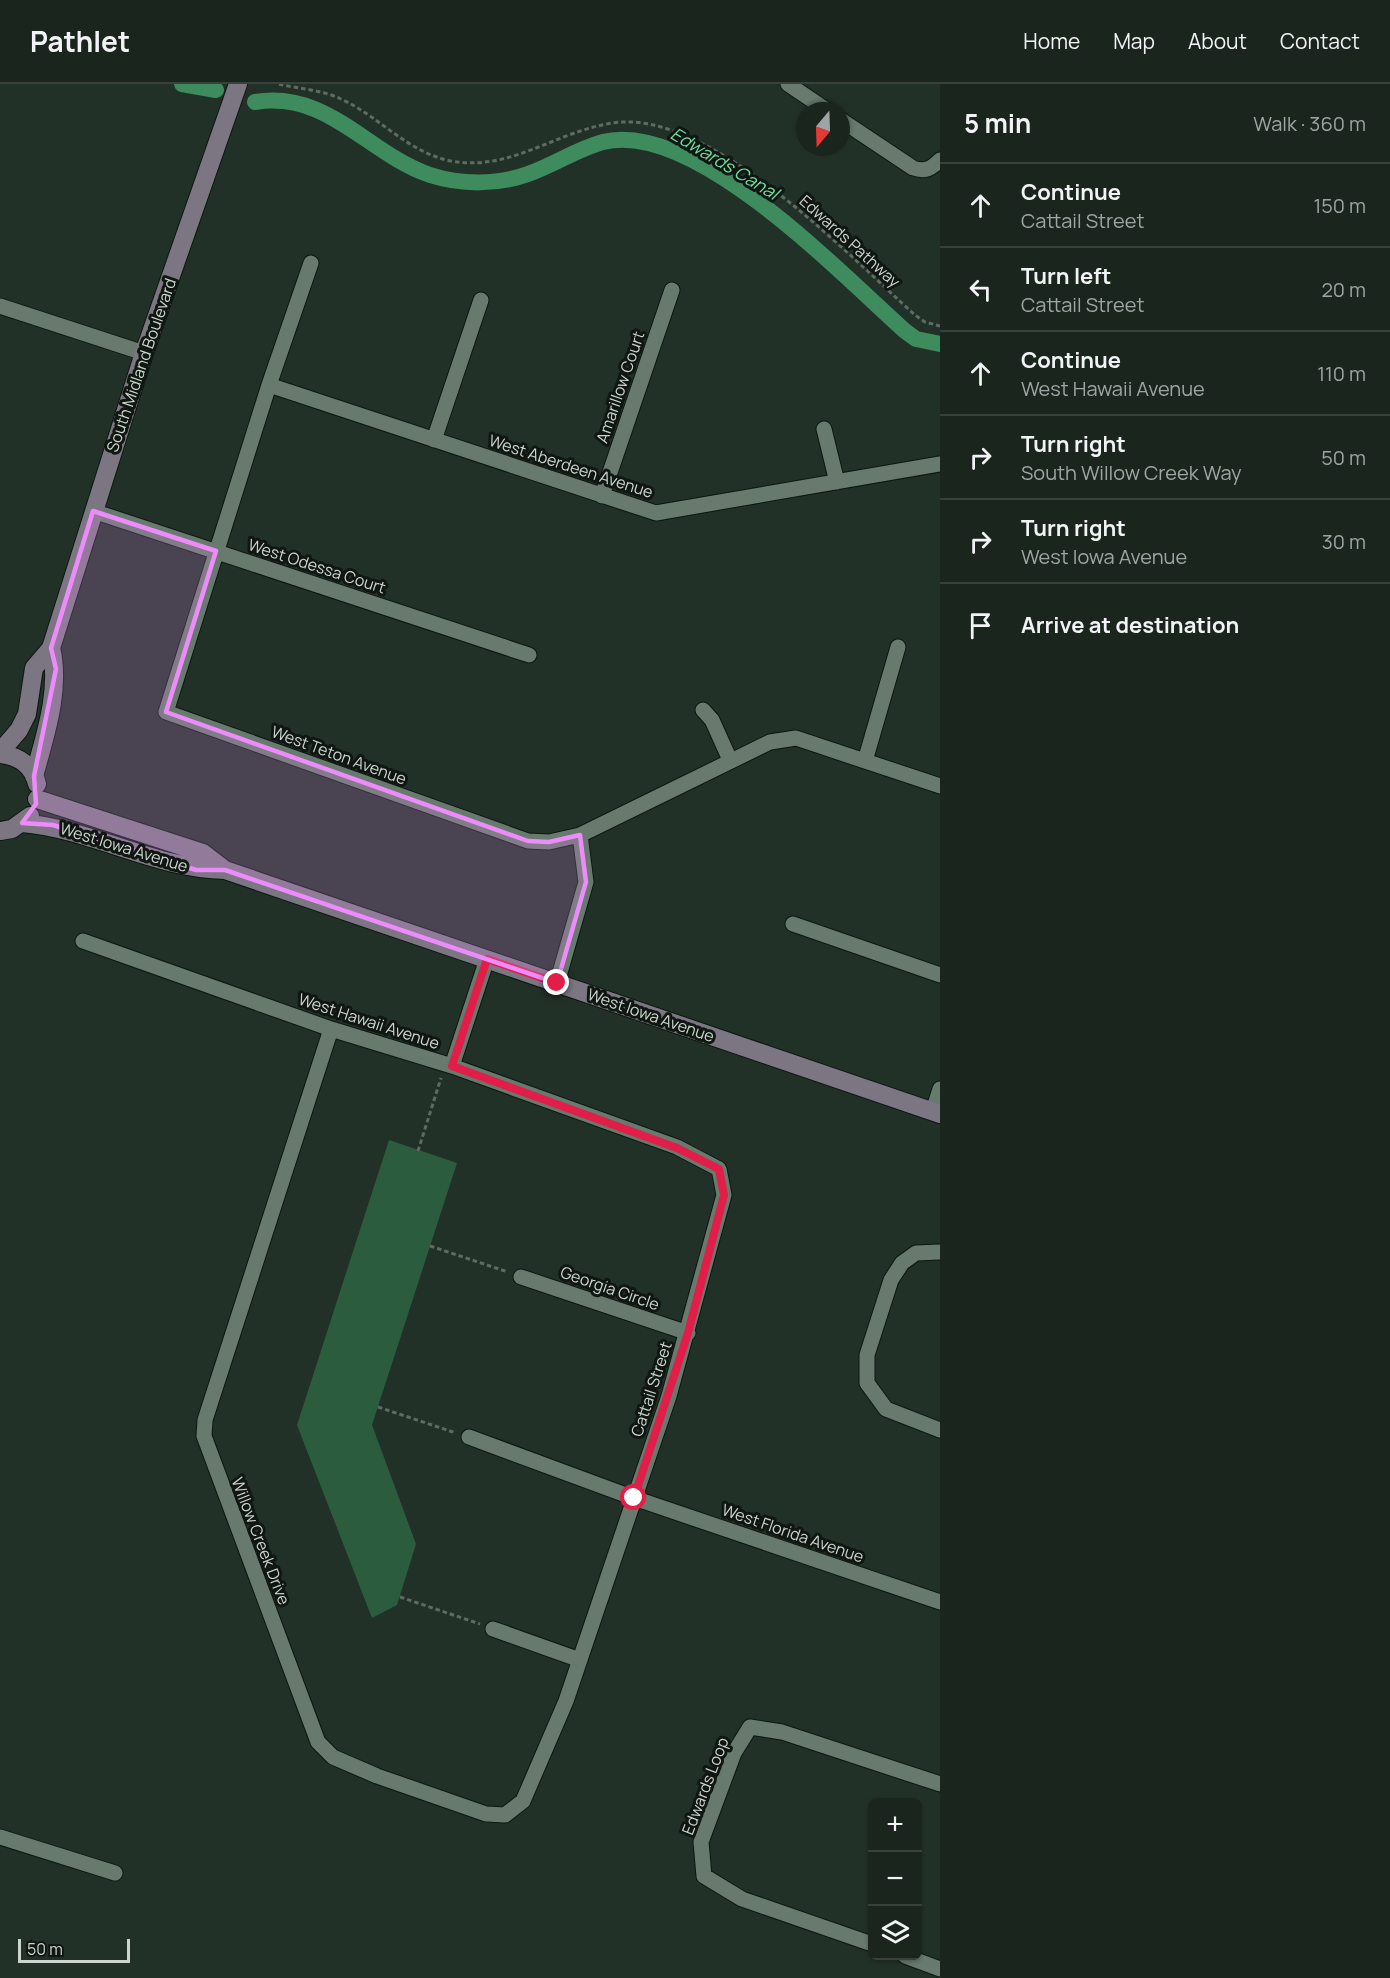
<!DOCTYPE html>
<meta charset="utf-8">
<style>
:root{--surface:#1a251d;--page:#27312a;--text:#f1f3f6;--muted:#9fa5a4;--line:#38423b}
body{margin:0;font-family:Manrope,sans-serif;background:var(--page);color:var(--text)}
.controls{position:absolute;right:18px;bottom:18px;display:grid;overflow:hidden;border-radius:9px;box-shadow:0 2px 4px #0004}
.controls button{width:54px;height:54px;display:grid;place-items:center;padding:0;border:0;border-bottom:2px solid var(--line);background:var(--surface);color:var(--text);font:30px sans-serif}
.compass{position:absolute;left:796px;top:18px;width:54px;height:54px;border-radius:50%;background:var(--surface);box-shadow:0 2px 4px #0004;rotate:199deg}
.scale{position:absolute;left:18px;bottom:15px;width:112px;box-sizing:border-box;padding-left:6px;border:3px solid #cbd5ce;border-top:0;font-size:16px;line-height:21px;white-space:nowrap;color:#cbd5ce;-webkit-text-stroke:4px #101712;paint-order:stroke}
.stop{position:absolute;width:18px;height:18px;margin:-14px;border:4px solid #e11d48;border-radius:50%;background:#fff}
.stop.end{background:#e11d48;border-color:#fff;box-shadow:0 2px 6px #0008}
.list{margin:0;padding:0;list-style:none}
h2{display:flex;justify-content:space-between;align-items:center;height:78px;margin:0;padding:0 24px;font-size:26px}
h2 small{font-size:20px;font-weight:400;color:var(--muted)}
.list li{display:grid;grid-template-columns:39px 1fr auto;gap:18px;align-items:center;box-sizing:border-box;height:84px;padding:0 24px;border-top:2px solid var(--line)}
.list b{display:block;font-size:22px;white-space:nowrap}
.list p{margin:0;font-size:20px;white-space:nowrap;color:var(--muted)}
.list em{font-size:20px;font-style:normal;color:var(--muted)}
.icon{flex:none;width:33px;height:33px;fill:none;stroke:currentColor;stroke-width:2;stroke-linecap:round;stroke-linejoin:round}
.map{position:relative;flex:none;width:940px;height:1894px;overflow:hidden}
header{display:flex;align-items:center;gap:36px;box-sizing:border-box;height:84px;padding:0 30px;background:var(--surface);border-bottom:2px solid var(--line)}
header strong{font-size:28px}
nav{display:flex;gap:33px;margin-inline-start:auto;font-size:21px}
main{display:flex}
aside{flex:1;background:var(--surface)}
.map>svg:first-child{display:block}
.park{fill:#2c5c3e}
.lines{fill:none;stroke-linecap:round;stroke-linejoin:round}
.canal{stroke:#3e8c5d;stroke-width:16}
.street-casing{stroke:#0b1810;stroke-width:17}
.secondary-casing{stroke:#0b1810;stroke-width:20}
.path{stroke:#5d6b62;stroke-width:3;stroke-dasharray:4.5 3;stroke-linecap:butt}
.street{stroke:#68796d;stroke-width:15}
.secondary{stroke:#7c7682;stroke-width:18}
.route{stroke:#e11d48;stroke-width:8}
.marked{fill:#ec8cfa;fill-opacity:0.2;stroke:#ec8cfa;stroke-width:4.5;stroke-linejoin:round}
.labels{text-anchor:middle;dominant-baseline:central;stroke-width:6;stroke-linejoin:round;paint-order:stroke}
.street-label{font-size:16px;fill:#cbd5ce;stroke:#101712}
.water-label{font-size:18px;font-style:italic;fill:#71db9a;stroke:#101712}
</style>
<header>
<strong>Pathlet</strong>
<nav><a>Home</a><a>Map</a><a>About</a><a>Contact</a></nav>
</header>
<main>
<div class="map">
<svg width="940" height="1894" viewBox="0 0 940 1894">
<rect width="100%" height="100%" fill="#223127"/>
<path class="park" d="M389,1056L457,1079L372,1341L416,1460L397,1521L372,1534L297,1341Z"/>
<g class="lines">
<path class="canal" d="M182,0L216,6
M255,18C328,6 368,70 430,91C461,101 498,101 528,90C554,81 577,65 603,58C694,35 841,190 905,247L916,255L940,260"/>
<defs>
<path id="street" d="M788,0L828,27
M841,36L913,84C925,88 931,85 940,76
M311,179L269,301L166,628L528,757L549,758L580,751L770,658L796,654L940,702
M0,222L144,269
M269,301L656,429L940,380
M824,345L837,398
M434,356L481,216
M602,412L672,206
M93,427L529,571
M703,626L712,636L730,676
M865,677L898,563
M793,840L940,891
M83,857L331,945L452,982L677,1063L719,1085L724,1111L669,1312L566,1617L523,1717L505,1731L486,1730L377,1692L333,1673L318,1658L204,1352L205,1336L331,945
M557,899L586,798L580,751
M452,982L487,875
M933,1027L940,1005
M940,1168L916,1169L902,1179L891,1196L867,1271V1299L886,1325L940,1346
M521,1193L688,1249
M469,1353L634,1414L940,1518
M493,1545L580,1576
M0,1753L115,1789
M872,1860L742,1815L704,1792L701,1758L734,1669L750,1643L782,1648L940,1700
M905,1872L940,1885"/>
<path id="secondary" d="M0,668L19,646L27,630L34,584L51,564L144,269L238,0
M0,670C18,672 33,681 37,700
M34,692C45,652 61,605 51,564
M37,715L203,769L225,786
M22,739C92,745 155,785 225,786L940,1030
M0,747L12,745L30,732"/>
</defs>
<use href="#street" class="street-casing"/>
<use href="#secondary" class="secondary-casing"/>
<path class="path" d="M279,0C299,5 323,6 341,15C380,33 407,68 451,77C511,88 556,47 613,39C709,24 848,171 915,231L925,238L940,242
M418,1067L441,994
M430,1162L508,1188
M378,1323L456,1349
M400,1513L480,1540"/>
<use href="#street" class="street"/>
<use href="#secondary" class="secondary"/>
</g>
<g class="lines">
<path class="route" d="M557,899L487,875L452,982L677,1064L719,1085L724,1111L688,1249L634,1414"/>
</g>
<path class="marked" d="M93,427L216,467L166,628L528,757L549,758L580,751L586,798L557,899L225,786H196L53,741L22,739L36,720L34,692L56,585L51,564Z"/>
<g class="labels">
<g class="street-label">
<text transform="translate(850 157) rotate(42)">Edwards Pathway</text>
<text transform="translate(141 281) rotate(-71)">South Midland Boulevard</text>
<text transform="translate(620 303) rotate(-71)">Amarillow Court</text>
<text transform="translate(571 382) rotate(18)">West Aberdeen Avenue</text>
<text transform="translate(317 482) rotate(18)">West Odessa Court</text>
<text transform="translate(339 671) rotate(20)">West Teton Avenue</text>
<text transform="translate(124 763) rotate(17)">West Iowa Avenue</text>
<text transform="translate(651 931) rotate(19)">West Iowa Avenue</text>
<text transform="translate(369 937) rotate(18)">West Hawaii Avenue</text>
<text transform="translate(610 1204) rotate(19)">Georgia Circle</text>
<text transform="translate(651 1305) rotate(-72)">Cattail Street</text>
<text transform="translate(793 1449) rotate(19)">West Florida Avenue</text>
<text transform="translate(261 1457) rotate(69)">Willow Creek Drive</text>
<text transform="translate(705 1702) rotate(-69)">Edwards Loop</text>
</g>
<g class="water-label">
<text transform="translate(725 79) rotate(31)">Edwards Canal</text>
</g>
</g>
</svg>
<div class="controls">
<button>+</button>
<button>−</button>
<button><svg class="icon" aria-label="layers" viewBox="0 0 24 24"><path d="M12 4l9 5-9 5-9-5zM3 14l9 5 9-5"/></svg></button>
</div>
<svg class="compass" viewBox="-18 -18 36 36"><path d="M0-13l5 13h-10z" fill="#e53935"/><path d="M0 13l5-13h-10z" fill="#9fa5a4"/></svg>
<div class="scale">50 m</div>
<div class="stop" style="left:634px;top:1414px"></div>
<div class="stop end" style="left:557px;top:899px"></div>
</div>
<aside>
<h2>5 min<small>Walk · 360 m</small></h2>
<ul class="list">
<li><svg class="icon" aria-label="ahead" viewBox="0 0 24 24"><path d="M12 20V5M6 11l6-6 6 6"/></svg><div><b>Continue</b><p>Cattail Street</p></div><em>150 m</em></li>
<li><svg class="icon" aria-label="left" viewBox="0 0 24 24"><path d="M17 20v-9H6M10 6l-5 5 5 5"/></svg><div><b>Turn left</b><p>Cattail Street</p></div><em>20 m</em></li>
<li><svg class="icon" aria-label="ahead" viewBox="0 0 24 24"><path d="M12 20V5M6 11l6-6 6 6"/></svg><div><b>Continue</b><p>West Hawaii Avenue</p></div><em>110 m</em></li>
<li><svg class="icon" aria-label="right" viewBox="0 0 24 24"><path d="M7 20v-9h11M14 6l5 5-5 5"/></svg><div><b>Turn right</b><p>South Willow Creek Way</p></div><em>50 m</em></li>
<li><svg class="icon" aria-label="right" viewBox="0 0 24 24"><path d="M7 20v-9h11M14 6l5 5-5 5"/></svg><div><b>Turn right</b><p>West Iowa Avenue</p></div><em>30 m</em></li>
<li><svg class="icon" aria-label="arrive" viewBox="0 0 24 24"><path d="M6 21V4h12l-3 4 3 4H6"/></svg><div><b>Arrive at destination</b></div></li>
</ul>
</aside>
</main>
